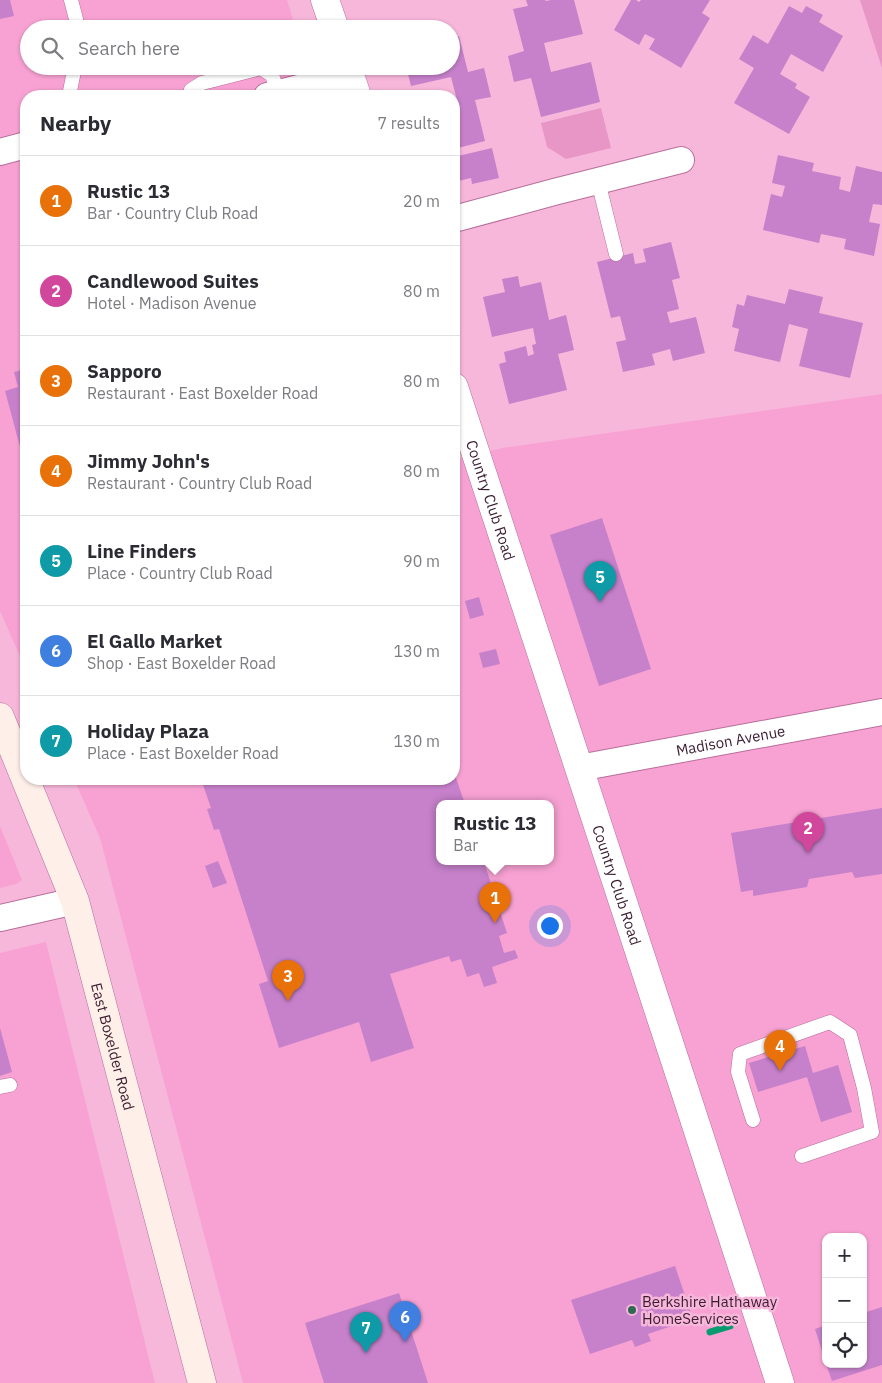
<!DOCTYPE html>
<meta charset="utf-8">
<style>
:root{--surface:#fff;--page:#f2f2f3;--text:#2b2b33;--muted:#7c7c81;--line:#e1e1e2;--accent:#111827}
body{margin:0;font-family:"IBM Plex Sans",sans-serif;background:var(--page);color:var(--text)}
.controls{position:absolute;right:15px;bottom:15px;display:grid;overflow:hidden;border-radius:10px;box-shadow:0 1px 4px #0004}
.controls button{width:45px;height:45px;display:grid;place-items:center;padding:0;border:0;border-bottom:1px solid var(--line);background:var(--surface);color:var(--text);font:25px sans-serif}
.you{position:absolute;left:549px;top:925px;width:18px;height:18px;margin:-12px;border:4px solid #fff;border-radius:50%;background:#1a73e8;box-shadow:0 0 0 8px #1a73e833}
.badge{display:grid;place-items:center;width:32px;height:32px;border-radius:50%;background:var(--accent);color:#fff;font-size:16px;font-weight:700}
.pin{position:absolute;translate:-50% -41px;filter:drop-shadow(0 1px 2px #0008)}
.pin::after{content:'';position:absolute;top:26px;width:18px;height:15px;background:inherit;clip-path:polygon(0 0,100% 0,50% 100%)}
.popup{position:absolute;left:436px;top:800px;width:118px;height:65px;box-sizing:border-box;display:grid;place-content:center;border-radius:10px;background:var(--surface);filter:drop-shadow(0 1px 4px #0005);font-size:16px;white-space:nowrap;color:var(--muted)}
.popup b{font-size:19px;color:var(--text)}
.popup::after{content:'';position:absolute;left:50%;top:100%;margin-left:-10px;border:10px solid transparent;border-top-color:var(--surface)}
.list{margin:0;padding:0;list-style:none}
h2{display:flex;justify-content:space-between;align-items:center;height:65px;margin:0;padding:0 20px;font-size:21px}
h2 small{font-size:16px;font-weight:400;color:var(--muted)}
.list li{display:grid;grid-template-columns:32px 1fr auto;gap:15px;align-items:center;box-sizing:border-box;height:90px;padding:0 20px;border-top:1px solid var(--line)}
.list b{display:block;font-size:19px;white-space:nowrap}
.list p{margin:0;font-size:16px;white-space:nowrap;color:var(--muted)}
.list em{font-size:16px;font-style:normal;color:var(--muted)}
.icon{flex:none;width:28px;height:28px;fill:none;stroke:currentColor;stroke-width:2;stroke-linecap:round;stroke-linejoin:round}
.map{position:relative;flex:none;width:882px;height:1383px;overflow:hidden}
.search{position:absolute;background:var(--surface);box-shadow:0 1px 4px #0004;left:20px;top:20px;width:440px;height:55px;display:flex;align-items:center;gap:12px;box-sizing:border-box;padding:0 18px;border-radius:28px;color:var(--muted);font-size:19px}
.panel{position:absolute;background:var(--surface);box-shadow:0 1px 4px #0004;left:20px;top:90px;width:440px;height:695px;border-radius:20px}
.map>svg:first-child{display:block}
.built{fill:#f8a2d3;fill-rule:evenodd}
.green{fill:#e796c5}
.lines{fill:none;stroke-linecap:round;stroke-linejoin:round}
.stream{stroke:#079c70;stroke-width:7}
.building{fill:#c681ca}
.service-casing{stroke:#b86e9a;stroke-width:15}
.minor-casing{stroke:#b86e9a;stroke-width:28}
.tertiary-casing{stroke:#b86e9a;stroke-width:29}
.secondary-casing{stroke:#b86e9a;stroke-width:29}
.service{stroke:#fff;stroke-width:14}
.minor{stroke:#fff;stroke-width:26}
.tertiary{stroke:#fff;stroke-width:28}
.secondary{stroke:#feefe9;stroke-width:28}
.poi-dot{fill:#2f6951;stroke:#f7b7db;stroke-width:2}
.labels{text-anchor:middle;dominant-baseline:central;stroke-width:5;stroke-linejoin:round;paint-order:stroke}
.street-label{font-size:15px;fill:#3a1c2e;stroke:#f7b7db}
.poi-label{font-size:15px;fill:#3a1c2e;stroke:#f7b7db;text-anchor:start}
</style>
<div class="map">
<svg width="882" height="1383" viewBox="0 0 882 1383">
<rect width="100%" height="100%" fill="#f7b7db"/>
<path class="built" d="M0,0H287L296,29H29V66H308L318,96H26V670L0,611Z
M882,394V1383H243L100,838L74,779H454V460L502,448ZM440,804H550V862H440ZM826,1237H863V1364H826Z
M0,826L22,880L16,884L0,888Z
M46,942L155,1383H0V953Z"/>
<path class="green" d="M860,0H882V68Z
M601,108L611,148L566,159L547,147L541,123Z"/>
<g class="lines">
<path class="stream" d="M710,1332L730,1326"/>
</g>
<path class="building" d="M0,0H10L14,16L0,19Z
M526,0H545L546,1L551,0H574L583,34L544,43L551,72L591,62L600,102L541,117L531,78L514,82L508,56L524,51L513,9L528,6Z
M631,0H636L639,2L641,0H710L702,13L710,18L681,68L649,49L655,39L645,34L639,45L614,30Z
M789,6L802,13L806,6L823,15L819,22L843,36L823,72L791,54L780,74L797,84L795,88L810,97L789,134L734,103L754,68L739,59L753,35L768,44Z
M459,36L468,72L484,68L491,97L475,100L485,141L454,149V109L459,108L451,77L411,86L406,66H451V37Z
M492,148L499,178L472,184L471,178L454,182V157Z
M778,155L814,163L812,171L841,177L839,189L850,192L856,166L882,172V205L873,204L869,222L880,224L874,256L844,249L846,239L821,234L819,243L763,230L771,194L782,197L785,186L772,183Z
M671,242L680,278L672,280L679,309L667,312L670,323L696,317L705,353L673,361L670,349L652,354L655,365L623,372L616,342L626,340L620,316L611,318L597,262L633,253L635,264L646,262L643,249Z
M518,276L520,287L541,282L549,320L566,315L574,350L558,354L567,390L509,404L499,364L506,362L504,352L526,346L528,356L534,354L532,345L536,344L533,328L492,337L483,297L505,292L502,279Z
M789,289L823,297L819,313L863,323L850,378L799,366L808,329L789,324L780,362L734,351L739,329L732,327L737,304L744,306L747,295L785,304Z
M26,369V469L5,391L18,387L14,372Z
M602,518L651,669L599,686L550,535Z
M479,597L484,615L470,619L465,601Z
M496,649L500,664L483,668L479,653Z
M454,772L465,804H440V862H484L507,933L499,936L504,953L515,950L518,958L492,967L497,983L484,987L479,973L467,977L461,959L451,962L449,956L390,974L414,1048L371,1062L359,1022L279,1048L259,984L268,981L219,829L214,830L207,809L211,808L202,782L214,779H454Z
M882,808V874L855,878L852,872L809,879L807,887L753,896V890L741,892L731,833Z
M218,861L227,883L213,888L205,866Z
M0,1028L12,1072L0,1076Z
M805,1046L813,1073L838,1065L852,1112L821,1122L807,1077L758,1092L749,1063Z
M675,1266L693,1319L648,1334L651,1341L635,1347L632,1340L590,1354L571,1300Z
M399,1293L428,1383H324L305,1323Z
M882,1307V1365L832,1381L826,1364H863V1313Z
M826,1325V1361H825L815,1329Z"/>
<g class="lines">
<defs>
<path id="service" d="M71,0L76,19V29
M69,96L75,66
M192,96L191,90L202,83L261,68L272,75L278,93
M598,181L616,254
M0,1087L10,1085
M753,1120L738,1072L740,1054L830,1022L850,1035L864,1088L872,1132L802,1156"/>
<g id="minor">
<path d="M267,96L350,75"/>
<path d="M0,152L26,145"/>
<path d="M454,219L554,192L681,160"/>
<path id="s1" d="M579,768L882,712"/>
<path d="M0,918L75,901"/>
</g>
<g id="tertiary">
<path d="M325,0L335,29"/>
<path d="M347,66L357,96"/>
<path id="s2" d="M454,387L684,1088L780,1383"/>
</g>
<g id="secondary">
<path id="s3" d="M0,717L75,901L202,1383"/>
</g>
</defs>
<use href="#service" class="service-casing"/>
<use href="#minor" class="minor-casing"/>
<use href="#tertiary" class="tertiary-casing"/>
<use href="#secondary" class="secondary-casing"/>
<use href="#service" class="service"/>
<use href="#minor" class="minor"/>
<use href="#tertiary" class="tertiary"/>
<use href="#secondary" class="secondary"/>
</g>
<circle class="poi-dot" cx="632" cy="1310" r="5"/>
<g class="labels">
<g class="street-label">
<text stroke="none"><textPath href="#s2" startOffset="119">Country Club Road</textPath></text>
<text stroke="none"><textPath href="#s1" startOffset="154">Madison Avenue</textPath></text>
<text stroke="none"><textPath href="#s2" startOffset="524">Country Club Road</textPath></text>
<text stroke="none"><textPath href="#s3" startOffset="349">East Boxelder Road</textPath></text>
</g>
<g class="poi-label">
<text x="642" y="1301">Berkshire Hathaway<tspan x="642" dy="17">HomeServices</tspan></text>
</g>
</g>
</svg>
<div class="controls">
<button>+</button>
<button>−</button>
<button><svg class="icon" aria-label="locate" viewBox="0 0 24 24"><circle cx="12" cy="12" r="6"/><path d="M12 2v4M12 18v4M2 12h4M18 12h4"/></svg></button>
</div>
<div class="you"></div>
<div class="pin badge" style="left:495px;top:923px;background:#e8710a">1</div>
<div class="popup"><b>Rustic 13</b>Bar</div>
<div class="pin badge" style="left:808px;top:853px;background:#d1479c">2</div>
<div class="pin badge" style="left:288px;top:1001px;background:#e8710a">3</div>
<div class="pin badge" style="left:780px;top:1071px;background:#e8710a">4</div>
<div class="pin badge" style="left:600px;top:602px;background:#0f9aa8">5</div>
<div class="pin badge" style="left:405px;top:1342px;background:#3f7fe0">6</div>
<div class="pin badge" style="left:366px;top:1353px;background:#0f9aa8">7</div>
<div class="search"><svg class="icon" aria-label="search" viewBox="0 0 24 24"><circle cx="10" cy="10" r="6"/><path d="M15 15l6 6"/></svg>Search here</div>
<section class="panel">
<h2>Nearby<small>7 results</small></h2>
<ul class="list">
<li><span class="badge" style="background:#e8710a">1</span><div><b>Rustic 13</b><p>Bar · Country Club Road</p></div><em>20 m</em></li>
<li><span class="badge" style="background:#d1479c">2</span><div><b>Candlewood Suites</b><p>Hotel · Madison Avenue</p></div><em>80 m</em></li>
<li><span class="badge" style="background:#e8710a">3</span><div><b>Sapporo</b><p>Restaurant · East Boxelder Road</p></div><em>80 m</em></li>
<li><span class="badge" style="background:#e8710a">4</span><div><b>Jimmy John's</b><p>Restaurant · Country Club Road</p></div><em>80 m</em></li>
<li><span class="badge" style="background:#0f9aa8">5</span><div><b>Line Finders</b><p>Place · Country Club Road</p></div><em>90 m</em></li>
<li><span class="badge" style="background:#3f7fe0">6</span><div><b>El Gallo Market</b><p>Shop · East Boxelder Road</p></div><em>130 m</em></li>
<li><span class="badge" style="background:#0f9aa8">7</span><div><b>Holiday Plaza</b><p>Place · East Boxelder Road</p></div><em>130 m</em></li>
</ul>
</section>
</div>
